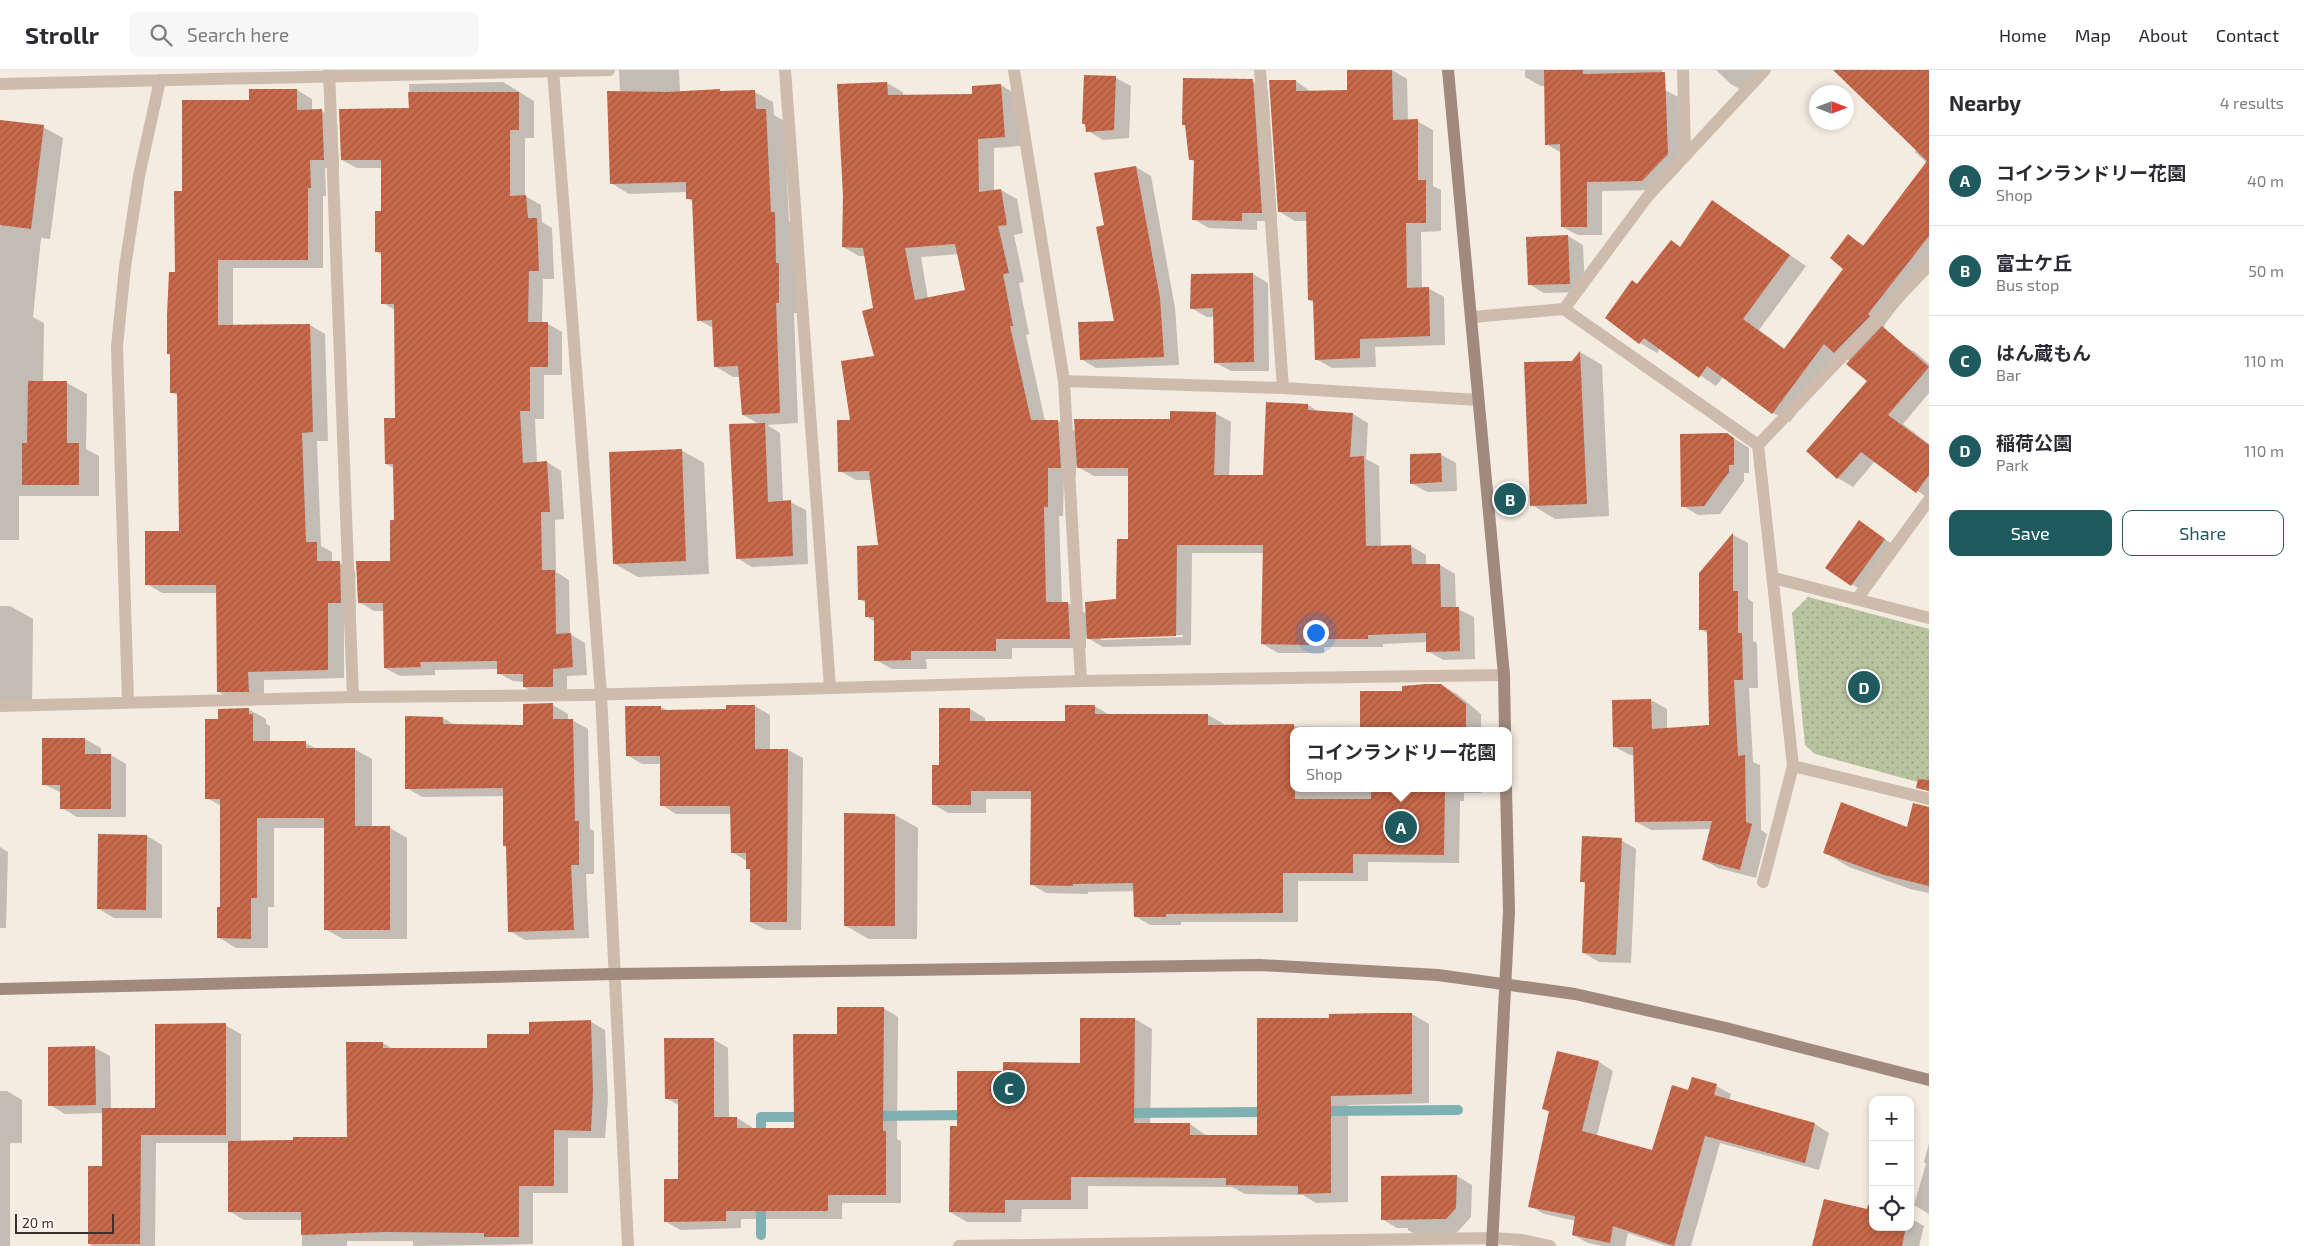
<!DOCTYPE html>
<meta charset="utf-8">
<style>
:root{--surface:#fff;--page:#f7f7f7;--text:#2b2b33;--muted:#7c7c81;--line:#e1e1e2;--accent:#1f5a5e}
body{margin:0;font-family:"Exo 2","Noto Sans JP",sans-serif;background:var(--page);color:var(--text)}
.controls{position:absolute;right:15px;bottom:15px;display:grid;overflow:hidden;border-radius:10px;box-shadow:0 2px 8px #0003}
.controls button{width:45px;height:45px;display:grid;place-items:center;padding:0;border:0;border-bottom:1px solid var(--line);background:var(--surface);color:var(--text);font:25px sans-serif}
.compass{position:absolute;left:1809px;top:15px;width:45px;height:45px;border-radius:50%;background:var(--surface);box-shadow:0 2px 8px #0003;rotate:90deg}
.scale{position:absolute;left:15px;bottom:12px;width:99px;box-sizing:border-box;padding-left:5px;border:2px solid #3b302b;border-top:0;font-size:14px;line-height:18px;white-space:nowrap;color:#3b302b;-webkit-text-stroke:4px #fbf5ee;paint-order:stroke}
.you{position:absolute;left:1315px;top:562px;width:18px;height:18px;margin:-12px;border:4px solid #fff;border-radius:50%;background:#1a73e8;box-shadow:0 0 0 8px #1a73e833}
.badge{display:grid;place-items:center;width:32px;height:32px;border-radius:50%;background:var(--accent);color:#fff;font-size:16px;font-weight:700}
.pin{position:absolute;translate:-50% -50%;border:2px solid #fff;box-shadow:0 1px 5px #0006}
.popup{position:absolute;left:1290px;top:657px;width:222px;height:65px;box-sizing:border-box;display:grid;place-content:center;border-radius:10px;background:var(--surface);filter:drop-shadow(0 1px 4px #0005);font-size:16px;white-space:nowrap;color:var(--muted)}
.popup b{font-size:19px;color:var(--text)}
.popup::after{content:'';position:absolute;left:50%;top:100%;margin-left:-10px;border:10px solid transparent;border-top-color:var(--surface)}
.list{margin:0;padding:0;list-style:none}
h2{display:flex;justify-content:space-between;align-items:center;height:65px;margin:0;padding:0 20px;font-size:21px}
h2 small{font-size:16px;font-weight:400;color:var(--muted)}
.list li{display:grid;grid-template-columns:32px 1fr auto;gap:15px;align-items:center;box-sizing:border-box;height:90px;padding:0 20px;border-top:1px solid var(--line)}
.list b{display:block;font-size:19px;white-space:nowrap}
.list p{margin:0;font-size:16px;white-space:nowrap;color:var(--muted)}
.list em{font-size:16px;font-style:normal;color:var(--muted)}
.actions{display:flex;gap:10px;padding:15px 20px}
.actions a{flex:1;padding:11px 0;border:1px solid var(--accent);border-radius:10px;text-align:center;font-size:18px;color:var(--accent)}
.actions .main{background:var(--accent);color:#fff}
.icon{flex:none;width:28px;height:28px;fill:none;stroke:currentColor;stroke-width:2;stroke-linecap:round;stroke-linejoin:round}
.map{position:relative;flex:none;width:1929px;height:1176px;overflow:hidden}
header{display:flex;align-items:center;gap:30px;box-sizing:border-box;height:70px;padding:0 25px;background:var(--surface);border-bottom:1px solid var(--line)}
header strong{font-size:24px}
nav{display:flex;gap:28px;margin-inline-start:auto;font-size:18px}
.search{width:350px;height:45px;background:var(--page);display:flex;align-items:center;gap:12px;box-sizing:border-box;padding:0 18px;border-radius:10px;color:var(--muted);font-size:19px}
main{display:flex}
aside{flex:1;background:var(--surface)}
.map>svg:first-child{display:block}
.park{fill:url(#park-dots)}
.shadow{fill:#0003;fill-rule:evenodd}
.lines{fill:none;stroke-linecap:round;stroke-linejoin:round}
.stream{stroke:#7fb0b2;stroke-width:10}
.building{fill:url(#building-hatch);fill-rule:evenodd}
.street{stroke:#cdbbac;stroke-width:12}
.secondary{stroke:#a18a7d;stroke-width:12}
</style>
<header>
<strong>Strollr</strong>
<div class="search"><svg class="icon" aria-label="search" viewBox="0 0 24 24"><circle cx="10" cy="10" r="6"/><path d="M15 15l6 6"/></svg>Search here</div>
<nav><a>Home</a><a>Map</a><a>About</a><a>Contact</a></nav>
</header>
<main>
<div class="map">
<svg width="1929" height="1176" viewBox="0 0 1929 1176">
<defs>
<pattern id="park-dots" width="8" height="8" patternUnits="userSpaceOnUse" patternTransform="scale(1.25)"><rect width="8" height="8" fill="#b8c4a0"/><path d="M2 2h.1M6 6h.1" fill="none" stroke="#97a083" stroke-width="1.8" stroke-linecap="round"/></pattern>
<pattern id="building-hatch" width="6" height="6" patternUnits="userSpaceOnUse" patternTransform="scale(1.25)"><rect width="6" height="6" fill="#c8694b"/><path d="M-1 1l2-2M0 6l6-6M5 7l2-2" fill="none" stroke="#a4573f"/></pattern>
</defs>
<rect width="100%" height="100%" fill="#f4ebe1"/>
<path class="park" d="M1808,527L1929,559V712L1925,714L1815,684L1805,675L1792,543Z"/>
<path class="shadow" d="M619,0H679L680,22H755L773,32L774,45L784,51L789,151L793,153L797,243H794L798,353L767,355L780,363L783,432H790L806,440L808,494L752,497L737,488L759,354L743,345L740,307H733L715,296L713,258L699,250L693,132L687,128V122L629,124L611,113L620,22Z
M1392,0L1407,9L1408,51H1417L1433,60V116L1441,120V161L1421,162L1422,218H1428L1444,227L1445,275L1375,277L1376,297L1332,298L1316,289L1314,233L1309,230L1307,151H1295L1280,142L1296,11L1311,22L1348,21Z
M1525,0H1662V23L1665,20L1680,28L1683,93L1657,120L1602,121V165H1578L1562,157V83L1546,74L1545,16H1541L1525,7Z
M1716,0H1760L1746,23L1731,14Z
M1835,0H1929V198L1884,255L1885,256L1852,292L1840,285L1790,352L1773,343L1724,306L1716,316L1660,278L1657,283L1640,273L1606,247L1638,215L1671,171L1681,177L1713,132L1806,196L1759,260L1785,279L1845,199L1848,166L1865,176L1927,93L1915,82L1917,79Z
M1085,6L1116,8L1131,16L1129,68L1103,70L1088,61L1087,55L1083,53Z
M1252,11L1268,20L1277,151H1257V160L1209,158L1193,149L1195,92L1190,89L1186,56L1183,54Z
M503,12L534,31V68H525V126L541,135L542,152L552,158L554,209H543L542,254H548L562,262V305H544V349H535L537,393L547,392L561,401L564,449L555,450L556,502L569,510L570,564L585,573L587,605L567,606V625H539L524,617V612L513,611L498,603V599L435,600V605L400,606L385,598L384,541H374L359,532L392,493L395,451L394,398L386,394L396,349L395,240L383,233L382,185L377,182L383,142V98H357L342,90L410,40L409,14Z
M887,13L903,22V26L974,25L1001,15L1017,25L1020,76L994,78V121L1001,120L1017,129L1023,163L1014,165L1024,212L1019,213L1029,264L1026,265L1045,351H1058L1076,362L1215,343L1231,352L1229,406H1264L1308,335L1319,342L1353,344L1368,353L1366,389L1379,396L1381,477L1411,476L1426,485V495H1440L1455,504L1456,538L1474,547L1475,589L1443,590L1428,581V572L1383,574V577H1324V583H1278L1263,574L1264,483H1192L1191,575L1103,577L1086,567V578H1012V589H926L927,599H892L876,590L875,552L866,546V533L859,529L879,476L871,410H856L840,401L875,287V239L866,186H859L843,177ZM959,184L967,221L928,229L921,187ZM1076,396L1094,406H1130V471L1118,530L1087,544L1068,533H1062L1059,446H1063L1064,406H1076ZM1183,565V567L1101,570V567Z
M251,20H297L312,29V41H322L337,50L339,98H325L326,126H323V198H233V256L310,255L325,264L328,371H317L321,476L332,482V493H339L355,501L356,541H344V608L264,610V630H234L219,622L218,523H162L147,514L181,463L178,326L172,322V286L168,284L184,122L251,31Z
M0,51L43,57L63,68L50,169L41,168L33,247L44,253L43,313H67L87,324L86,379L99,386V426H19V470H0Z
M1136,97L1151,106L1175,238L1179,295L1096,298L1081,289L1115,252L1106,156Z
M1568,166L1583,175L1585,222L1544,223L1529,214Z
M1253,204L1268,213L1269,301H1231L1216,293L1214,247H1207L1191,238Z
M1900,274L1915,282L1929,294V323L1903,354L1929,374V429L1875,391L1853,417L1838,408Z
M1580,282L1602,295L1609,446L1555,449L1532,435L1525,293L1573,291Z
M1727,364L1749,378V403H1744V411L1720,444L1698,445L1683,436Z
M681,380L704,393L709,504L638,507L615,494Z
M1440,384L1456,393L1457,421L1427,422L1411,413Z
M1859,452L1900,479L1867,524L1826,497Z
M1733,465L1748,473V529L1753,532V571L1757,573L1758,618H1749L1753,692L1760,695L1761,760L1767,764L1756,808L1718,798L1703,789L1711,759L1651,760L1636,752L1634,685H1630L1615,677L1614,631L1651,630L1667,639V659L1710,657L1708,564L1701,559L1700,503Z
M0,536H10L33,549L32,635H0Z
M1441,615L1457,624L1481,644V661H1294V718H1481V723H1464V731H1460L1459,793L1368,792V811H1298V852H1181V855H1150L1135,846V821L1088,822V824L1046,823L1031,814L1032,729H986V743H948L933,734L941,696V639H970L985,648V652H1066L1094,636L1110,645H1208L1224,654L1223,656L1362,657L1404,622Z
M553,635L568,644V650H572L588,659L590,759L594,761V804H586L589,868L525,870L510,861L507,777L505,776V726L422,727L407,718V648H443L455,655L524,656Z
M755,636L770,645V680H788L803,688L801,860H766L751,852V801L747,798V791L732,782L731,744H676L662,735V694H642L627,685L661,637L668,641H727Z
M248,639L266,649V654L270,656V673H305L317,679H354L372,689V757L390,758L407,768V869H343L325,859V758H274V837H268V878H236L218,867L221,838V736L207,728L219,650Z
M43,669H85L101,678V685H111L126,694V747H77L62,738V723L43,714Z
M895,745L918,758L917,869H869L846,856Z
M1929,752V823L1910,819L1849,797L1824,782Z
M147,766L162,775V848H114L99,839Z
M1621,770L1636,779L1631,893L1599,892L1584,883L1586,814L1581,811Z
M0,777L8,782L6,858H0Z
M883,938L898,947L897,1069L901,1071V1133H842V1149H741V1158L680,1160L665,1151L680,1110V1036L666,1028L713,969L728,978L729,1048H737L752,1057V1059H795L838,965Z
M1412,944L1429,954V1033L1348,1035V1132L1316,1133L1303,1125L1245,1124L1232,1117L1088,1116V1139H1022L1021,1152H967L950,1142L958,1057L1004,1003L1081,994V949H1135L1152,959L1150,1054H1190L1207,1066H1258L1331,949Z
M591,952L605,960L608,1030L605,1068H568V1123H533V1174L413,1176V1171H347V1176H302V1150H244L229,1141V1073H156L155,1176H93L89,1174L103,1097L104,1043L65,1044L50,1035L95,978L110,986L111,1039L156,1040L225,955L241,964V1072L349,1068L383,973L393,979H488L531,965Z
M1558,982L1599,992L1613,1001L1597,1065L1653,1081L1689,1021L1716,1016L1731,1024L1729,1031L1815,1054L1829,1063L1819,1100L1720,1073L1691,1176H1667L1628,1163L1625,1176H1603L1588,1173L1573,1165L1576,1151L1544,1144L1530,1136L1550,1042L1544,1039Z
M0,1021H7L22,1030V1073H10V1176H0Z
M1929,1073V1144L1914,1135L1926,1094L1924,1092Z
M1457,1106L1472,1115L1471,1147L1451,1169H1423L1408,1160V1158H1397L1382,1149Z
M1910,1148L1924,1156L1919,1176H1813L1873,1157H1910Z"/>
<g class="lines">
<path class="stream" d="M1319,1041L1458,1040
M1122,1043L1270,1042
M872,1046L970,1045
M761,1071V1047H807
M761,1128V1165"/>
</g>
<path class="building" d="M1347,0H1392L1393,50L1418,49V110H1426V153H1406L1407,218L1429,217L1430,266L1360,269V288L1315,290L1313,230H1308L1306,142H1278L1269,10H1296V21L1347,20Z
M1544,0H1583V4L1665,2L1668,84L1642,111L1587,112V157H1561L1560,74L1545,75Z
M1833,0H1929V166L1868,244L1870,246L1834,283L1824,274L1772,344L1707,296L1699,308L1644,268L1639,274L1605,248L1632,210L1637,214L1671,170L1680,177L1712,130L1790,185L1743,249L1784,279L1843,199L1830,188L1848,164L1863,176L1927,91Z
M1084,5L1116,6L1114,60L1086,62L1085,54H1082Z
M1183,8L1253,9L1262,143H1242V151L1192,150L1194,90H1189L1185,55H1182Z
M887,12L888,25L972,24V16L1001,14L1005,67L978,69L979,122L1001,119L1007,155L998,156L1009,203L1003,204L1013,256H1010L1031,350H1058L1061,398H1048V437H1044L1046,532H1068L1070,569H996V581H911V590L874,591V547H865V530H858L857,476L878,475L869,401L838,402L837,350H850L841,291L874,286L862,241L873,238L863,178L842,177L843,126L837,14ZM955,174L965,220L915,230L905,178Z
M249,19H297V40L322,39L324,90H310L311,118H308V190H218V255L310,254L313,362L302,363L306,472H317V491H340L341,533H328V600L248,602L249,622H217L216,515H145V461H179L177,323H170V284H167V245L169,202H175L174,121H182V30H249Z
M720,19V21L755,20L756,39H766L771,142H775L776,193H779V233H776L780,343L742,345L738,296L714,297L712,250L697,251L692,129H686V112L610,114L607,21L667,22Z
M408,22H519V60H510V126L526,125L528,148H537L539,201H529L528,252H548V297H530V341H520L523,393L547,391L550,442H541L542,500H555L556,564L571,563L573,597L553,599V617H523V604H497V591L420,592L421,597L384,598L383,533H358L356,491H390V450H394L393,394H385L384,348H395L394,234H381V182H375V141H381V90H341L339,39L409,38Z
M0,50L44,55L31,159L0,155Z
M1136,96L1160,228L1164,287L1080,290L1078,252L1114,251L1096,157L1104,155L1094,103Z
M1568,165L1570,214L1528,215L1526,167Z
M1253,203L1254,292L1214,293L1213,238L1190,239L1191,204Z
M1882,256L1929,297L1888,345L1929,375V405L1916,423L1861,382L1837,409L1806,381L1867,311L1846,294Z
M1580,281L1587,434L1530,436L1524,292L1572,291Z
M28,311H67V373H79V415H22V373H27Z
M1266,332L1308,334V340L1353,343L1350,387L1364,386L1366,476L1411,475L1412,494H1440L1441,537H1459L1460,581L1426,582V563L1368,565V569H1309V575L1261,574L1263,475H1177L1176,566L1087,569L1085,532L1116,529L1117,469H1128V398H1077L1074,349H1170V341L1216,342L1214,405H1263Z
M765,353L768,432L791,430L793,486L736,489L729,354Z
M1727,363L1734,368V395H1729V402L1704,436L1681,437L1680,364Z
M682,379L686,491L613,494L609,382Z
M1441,383L1442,412L1410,414V384Z
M1859,450L1885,469L1851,516L1825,498Z
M1733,463V521H1738V563H1742L1743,610H1734L1738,686L1745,685L1746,752L1752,754L1740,800L1702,790L1712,751L1635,752L1633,677H1613L1612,630L1651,629L1652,659L1709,655L1707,560H1699V503Z
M1426,614H1441L1466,634V661H1360V621H1402V616Z
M553,633V649H573L575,751H579V795H571L574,860L508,862L506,776H503V718L405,719V646L443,647V654L523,655V634Z
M726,635H755V679H788L787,852H750V799H746V783H731L730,736H660V686H626L625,636H661V640L726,639Z
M1065,635H1095V644H1208V655L1294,654L1295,729H1371V718H1445L1444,785L1353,784V803H1283V843L1166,844V847H1134L1133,813L1073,814V816L1030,815L1031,721H971V735H932V695H939V638H970V651H1065Z
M249,638V644H253V671H306V678H355V756H390V860H324V748H257V828H251V869L217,868V837H220V729H205V649H218V639Z
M42,668H85V684H111V739H60V715H42Z
M1918,709L1929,710V721L1916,718Z
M1841,732L1907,757L1913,733L1929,737V816L1884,805L1823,783Z
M844,743L895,744V856H844Z
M98,764L147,765L146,840L97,839Z
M1582,766L1622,768L1616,885L1582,883L1585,812H1580Z
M837,937H884L883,1061H886V1125H828V1141H726V1151L664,1152V1109H678V1029H665L664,968H714V1047H737V1058H794L793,964H837Z
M1380,943H1412V1024L1331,1026V1123L1298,1124V1116L1226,1115V1108L1071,1107V1130H1005V1143L949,1142L950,1056H957V1001H1003V992L1080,993V948H1135L1134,1053H1190V1065H1257V948H1329V944Z
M591,950L593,1021L591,1061L554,1060V1116H519V1167H484V1163L385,1162L301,1165V1142H228V1071L293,1070V1067H347L346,972H383V978H487V964H529V952Z
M226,953V1065H141L140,1174H88V1096H102V1038H155V954Z
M95,976L96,1035L48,1036V977Z
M1557,981L1599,991L1582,1061L1652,1080L1672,1015L1688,1020L1692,1007L1717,1014L1714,1025L1815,1053L1805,1093L1705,1066L1674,1176L1613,1156L1610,1173L1572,1165L1575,1146L1528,1137L1549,1041L1542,1039Z
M1457,1105L1456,1138L1446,1149L1381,1150V1106Z
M1824,1129L1867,1139L1868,1135L1873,1136V1157H1906L1902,1176H1812Z"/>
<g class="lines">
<path class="street" d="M329,0L353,627
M553,0L601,624L628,1176
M785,0L830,617
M1014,0L1064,311L1081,611
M1260,0L1283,318
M1683,0L1685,85
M0,14L609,0
M1564,239L1758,375
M1473,247L1564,239L1648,126L1765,0
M1064,311L1283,318L1478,330
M1774,508L1929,548
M1857,529L1929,430
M128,632L117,276L125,197L139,106L160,10
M0,636L353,627L584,625L1081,611L1504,605
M1793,696L1929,729
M1763,812L1793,696L1758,375L1929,195
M959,1176L1492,1168L1522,1170L1550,1176"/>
<path class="secondary" d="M1448,0L1504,605L1505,661
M0,919L615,904L1260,895L1438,905L1575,924L1726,958L1929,1010
M1492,1176L1509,841L1506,718"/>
</g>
</svg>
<div class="controls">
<button>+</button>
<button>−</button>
<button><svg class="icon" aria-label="locate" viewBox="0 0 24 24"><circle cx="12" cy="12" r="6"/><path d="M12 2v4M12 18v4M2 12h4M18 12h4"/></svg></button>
</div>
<svg class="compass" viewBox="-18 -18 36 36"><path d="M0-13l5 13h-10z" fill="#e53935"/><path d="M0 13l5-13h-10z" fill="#7c7c81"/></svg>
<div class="scale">20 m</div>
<div class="you"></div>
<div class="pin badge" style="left:1401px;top:757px">A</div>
<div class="popup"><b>コインランドリー花園</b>Shop</div>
<div class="pin badge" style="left:1510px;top:429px">B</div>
<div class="pin badge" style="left:1009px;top:1018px">C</div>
<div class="pin badge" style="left:1864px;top:617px">D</div>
</div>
<aside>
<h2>Nearby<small>4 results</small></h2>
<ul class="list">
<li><span class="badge">A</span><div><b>コインランドリー花園</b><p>Shop</p></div><em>40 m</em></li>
<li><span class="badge">B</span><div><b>富士ケ丘</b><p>Bus stop</p></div><em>50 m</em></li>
<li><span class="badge">C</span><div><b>はん蔵もん</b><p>Bar</p></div><em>110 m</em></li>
<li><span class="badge">D</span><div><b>稲荷公園</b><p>Park</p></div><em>110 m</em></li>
</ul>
<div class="actions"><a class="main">Save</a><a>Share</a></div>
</aside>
</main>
